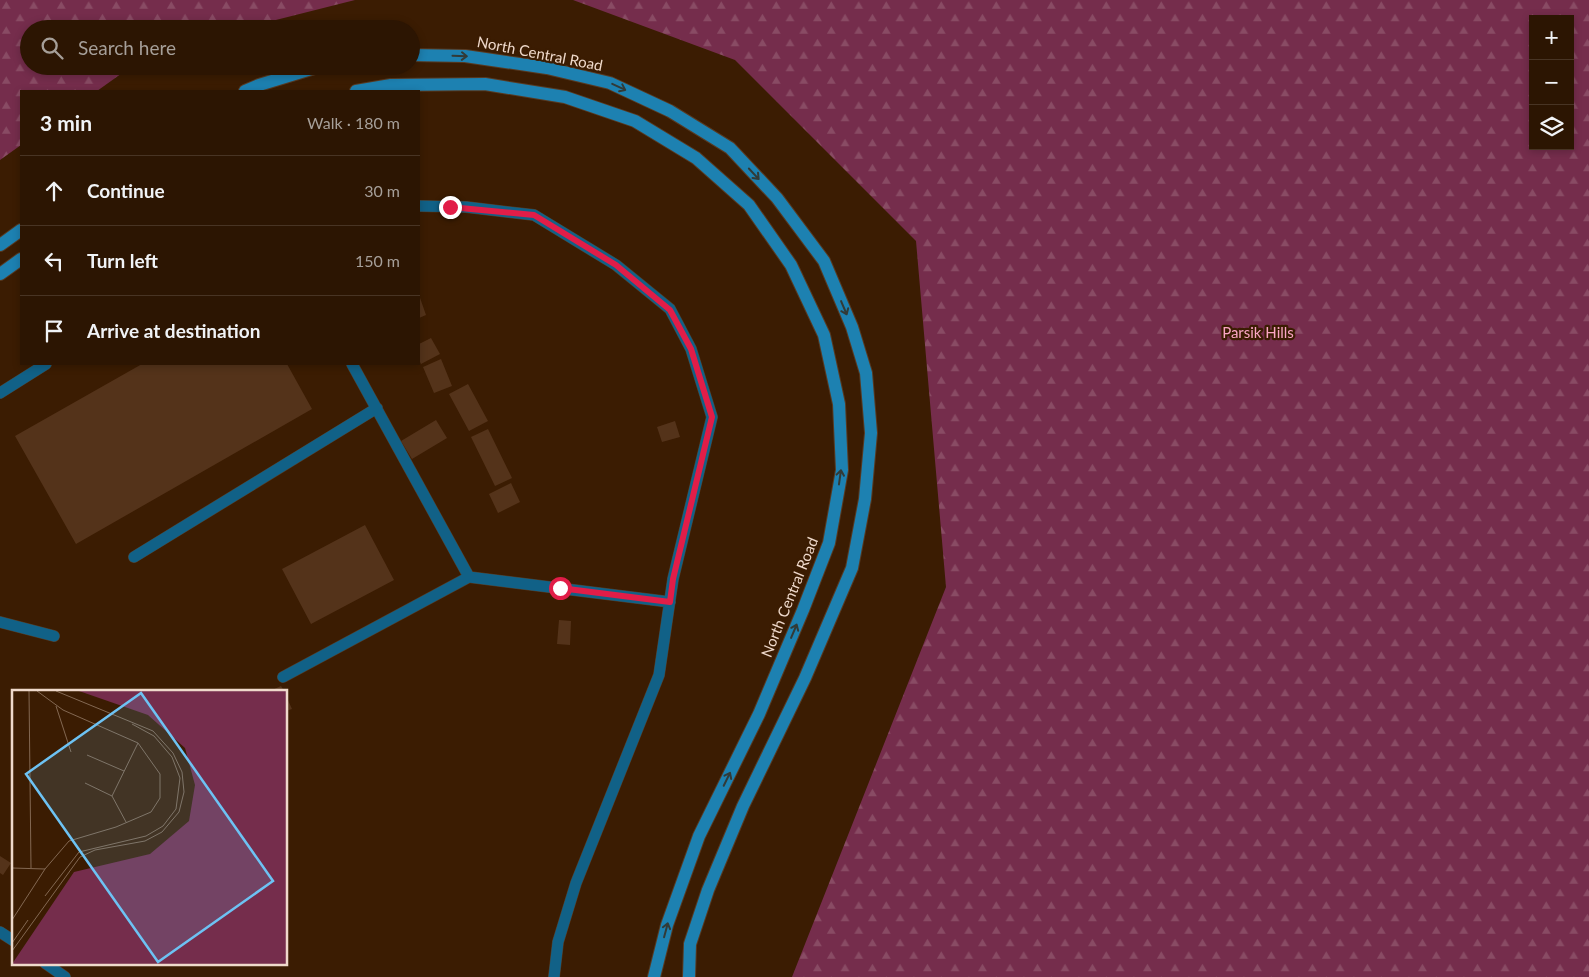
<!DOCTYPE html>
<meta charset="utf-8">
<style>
:root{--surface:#2c1502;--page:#382211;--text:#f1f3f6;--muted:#a69f99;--line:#483424}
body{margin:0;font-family:Lato,sans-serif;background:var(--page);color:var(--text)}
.controls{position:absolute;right:15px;top:15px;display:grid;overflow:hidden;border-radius:0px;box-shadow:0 2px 8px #0003}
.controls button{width:45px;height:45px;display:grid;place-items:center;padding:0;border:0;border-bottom:1px solid var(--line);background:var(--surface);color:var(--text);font:25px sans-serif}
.stop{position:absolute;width:15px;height:15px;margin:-11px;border:4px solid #e11d48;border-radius:50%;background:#fff}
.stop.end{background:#e11d48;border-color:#fff;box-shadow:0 1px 5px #0008}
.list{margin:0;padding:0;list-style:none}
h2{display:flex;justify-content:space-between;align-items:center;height:65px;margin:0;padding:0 20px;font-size:21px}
h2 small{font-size:16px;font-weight:400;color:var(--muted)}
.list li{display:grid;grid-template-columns:32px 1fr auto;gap:15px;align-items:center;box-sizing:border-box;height:70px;padding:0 20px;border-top:1px solid var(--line)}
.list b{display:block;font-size:19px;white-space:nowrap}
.list em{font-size:16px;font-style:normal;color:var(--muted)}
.icon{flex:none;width:28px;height:28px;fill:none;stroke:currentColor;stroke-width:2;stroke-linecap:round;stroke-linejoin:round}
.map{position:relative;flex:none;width:1589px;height:977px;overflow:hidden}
.search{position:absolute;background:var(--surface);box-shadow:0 2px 8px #0003;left:20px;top:20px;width:400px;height:55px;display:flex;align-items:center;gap:12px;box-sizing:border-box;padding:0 18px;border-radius:28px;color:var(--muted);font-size:19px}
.panel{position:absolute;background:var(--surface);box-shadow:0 2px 8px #0003;left:20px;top:90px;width:400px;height:275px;border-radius:0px}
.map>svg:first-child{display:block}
.forest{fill:url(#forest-firs);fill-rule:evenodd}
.building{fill:#54331a}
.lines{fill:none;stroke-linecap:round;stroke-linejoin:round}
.service-casing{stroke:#583a22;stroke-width:12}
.secondary-casing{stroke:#583a22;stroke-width:14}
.service{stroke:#116187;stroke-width:11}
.secondary{stroke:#1d81b1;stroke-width:12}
.oneway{stroke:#323a37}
.route{stroke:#e11d48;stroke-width:6}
.labels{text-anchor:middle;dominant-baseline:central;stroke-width:4.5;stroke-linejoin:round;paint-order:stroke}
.street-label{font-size:15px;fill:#efd9cb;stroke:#3b1c02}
.park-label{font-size:15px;fill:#faa5c4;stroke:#3b1c02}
.inset-road{fill:none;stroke:#836852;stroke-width:1}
.view{fill:#6dc2f3;fill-opacity:0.15;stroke:#6dc2f3;stroke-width:2.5}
.inset-edge{fill:none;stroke:#efd9cb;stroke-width:2.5}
</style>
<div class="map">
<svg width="1589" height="977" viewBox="0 0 1589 977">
<defs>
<pattern id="forest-firs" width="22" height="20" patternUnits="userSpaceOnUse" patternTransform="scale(1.25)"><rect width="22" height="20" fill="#752d4c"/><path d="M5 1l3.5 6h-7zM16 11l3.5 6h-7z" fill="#894b64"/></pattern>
</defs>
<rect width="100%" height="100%" fill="#3b1c02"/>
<path class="forest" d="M0,0H355L240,29H29V66H132L97,91H21V145L0,160Z
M573,0H1589V977H792L946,587L916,241L735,60ZM1533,19H1570V146H1533Z"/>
<path class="building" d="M419,295L426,315L419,318Z
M431,338L440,354L421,364L419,360V344Z
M441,359L452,386L434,393L423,367Z
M142,364H287L312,409L76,544L15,436Z
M468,384L488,421L469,431L449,394Z
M436,420L447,438L412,459L401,441Z
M675,421L680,437L662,442L657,427Z
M488,429L512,478L495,486L471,437Z
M511,483L520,502L498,513L489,494Z
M365,525L394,580L311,624L282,569Z
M559,620L571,621L570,645L557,644Z
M281,686L284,691H270Z
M286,696L292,709L286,711Z
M0,856L11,863L3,875L0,873Z"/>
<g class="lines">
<defs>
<path id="service" d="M419,206L466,207L534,215L616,265L670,309L691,349L712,417L673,579L659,675L576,883L558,942L554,977
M352,364L469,577L670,602
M0,393L46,364
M134,557L377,408
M0,622L54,636
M283,677L469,577
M0,932L14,941
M45,963L65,977"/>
<path id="secondary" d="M411,55L465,56L547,68L610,83L670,111L730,148L777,198L824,261L852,327L866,373L871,433L865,499L852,568L805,678L743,806L708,890L690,944L689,977
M245,91L259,85L321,66
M356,91L391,85L485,84L565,97L635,121L696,158L749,205L791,265L824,335L839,404L842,470L829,543L803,610L759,714L699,836L667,925L654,977
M0,245L21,230
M0,274L21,259"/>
</defs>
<use href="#service" class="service-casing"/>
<use href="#secondary" class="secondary-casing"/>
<use href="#service" class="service"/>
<use href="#secondary" class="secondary"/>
</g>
<defs><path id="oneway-shaft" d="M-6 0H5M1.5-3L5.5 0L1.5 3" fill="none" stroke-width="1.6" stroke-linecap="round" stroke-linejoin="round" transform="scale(1.25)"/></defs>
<g class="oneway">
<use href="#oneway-shaft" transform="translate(460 56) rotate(2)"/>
<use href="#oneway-shaft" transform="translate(619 87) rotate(25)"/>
<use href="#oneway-shaft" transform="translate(754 174) rotate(47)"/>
<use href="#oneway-shaft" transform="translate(844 308) rotate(67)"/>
<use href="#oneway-shaft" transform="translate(840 477) rotate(-82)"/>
<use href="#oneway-shaft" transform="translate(794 631) rotate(-67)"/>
<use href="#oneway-shaft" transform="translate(727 779) rotate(-64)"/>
<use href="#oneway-shaft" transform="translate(666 930) rotate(-75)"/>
</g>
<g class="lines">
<path class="route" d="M450,207L534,215L616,265L670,310L691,349L712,417L673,579L670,602L560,588"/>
</g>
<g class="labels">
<g class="street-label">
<text transform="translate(540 53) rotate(11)">North Central Road</text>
<text transform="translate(789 597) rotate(-68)">North Central Road</text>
</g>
<g class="park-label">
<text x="1258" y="332">Parsik Hills</text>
</g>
</g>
<g transform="translate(12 690)">
<rect width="275" height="275" fill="#3b1c02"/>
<path d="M67,1H275V274H0L62,182L138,164L177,131L183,95L173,58L136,25Z" fill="#752d4c"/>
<path class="inset-road" d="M17,1L19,178M44,16L59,62M75,65L112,81M73,93L100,106M114,132L100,106L126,53M0,178L33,179M33,206L67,162L134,146L151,136L164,119L168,88L160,67L142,46L120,34M0,230L33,179L57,151L104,137L139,122L148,108V84L126,53L51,20L25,1M0,253L16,230M0,261L68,167L83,160L133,151L150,142L167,122L172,102L170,82L161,63L141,41L44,1"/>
<path class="view" d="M129,3L261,191L146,272L14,84Z"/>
<rect width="275" height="275" class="inset-edge"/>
</g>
</svg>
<div class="controls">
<button>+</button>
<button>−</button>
<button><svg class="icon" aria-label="layers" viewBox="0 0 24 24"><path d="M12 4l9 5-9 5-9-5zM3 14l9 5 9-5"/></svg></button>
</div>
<div class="stop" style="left:560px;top:588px"></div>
<div class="stop end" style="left:450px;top:207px"></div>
<div class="search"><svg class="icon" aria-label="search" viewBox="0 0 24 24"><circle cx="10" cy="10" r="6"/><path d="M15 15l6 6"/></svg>Search here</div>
<section class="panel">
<h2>3 min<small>Walk · 180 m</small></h2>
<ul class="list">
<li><svg class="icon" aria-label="ahead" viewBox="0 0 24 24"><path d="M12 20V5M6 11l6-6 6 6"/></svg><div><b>Continue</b></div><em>30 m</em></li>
<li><svg class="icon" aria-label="left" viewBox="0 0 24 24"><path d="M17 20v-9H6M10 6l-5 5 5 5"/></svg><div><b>Turn left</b></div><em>150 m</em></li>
<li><svg class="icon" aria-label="arrive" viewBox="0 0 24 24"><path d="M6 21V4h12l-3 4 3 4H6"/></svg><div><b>Arrive at destination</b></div></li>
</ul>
</section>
</div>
